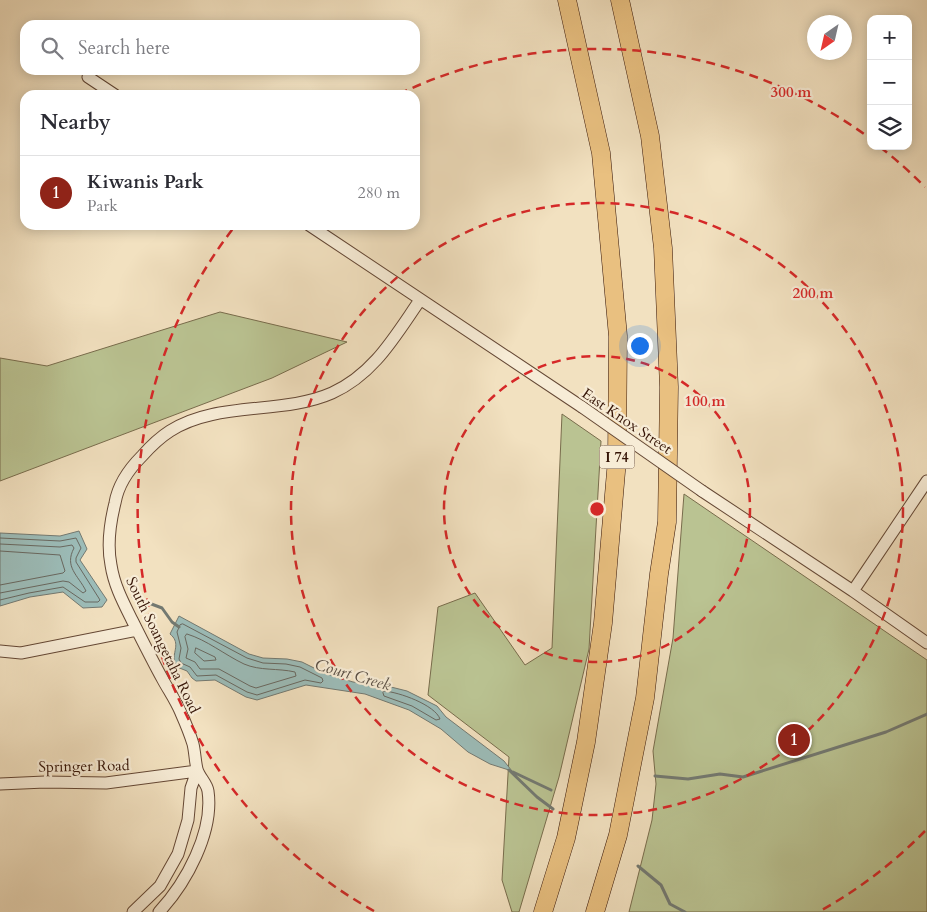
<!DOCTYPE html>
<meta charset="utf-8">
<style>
:root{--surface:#fff;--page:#f7f7f7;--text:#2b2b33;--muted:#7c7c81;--line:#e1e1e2;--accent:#8f2418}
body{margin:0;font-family:Cardo,serif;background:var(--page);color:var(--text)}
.controls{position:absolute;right:15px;top:15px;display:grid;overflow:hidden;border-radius:10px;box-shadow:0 2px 12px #0003}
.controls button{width:45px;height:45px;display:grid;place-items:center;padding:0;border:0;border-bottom:1px solid var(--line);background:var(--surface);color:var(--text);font:25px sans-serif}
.compass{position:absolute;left:807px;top:15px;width:45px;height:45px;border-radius:50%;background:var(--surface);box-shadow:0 2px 12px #0003;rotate:214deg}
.you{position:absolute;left:639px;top:345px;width:18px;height:18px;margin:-12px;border:4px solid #fff;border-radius:50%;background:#1a73e8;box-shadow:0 0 0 8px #1a73e833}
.badge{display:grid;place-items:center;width:32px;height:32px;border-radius:50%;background:var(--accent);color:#fff;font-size:16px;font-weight:700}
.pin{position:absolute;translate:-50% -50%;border:2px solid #fff;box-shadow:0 1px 5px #0006}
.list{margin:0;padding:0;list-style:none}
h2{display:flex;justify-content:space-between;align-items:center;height:65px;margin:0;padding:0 20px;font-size:21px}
h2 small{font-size:16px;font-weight:400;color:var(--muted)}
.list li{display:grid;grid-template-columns:32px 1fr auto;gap:15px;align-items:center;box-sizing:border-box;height:75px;padding:0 20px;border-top:1px solid var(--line)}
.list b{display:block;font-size:19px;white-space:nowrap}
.list p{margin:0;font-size:16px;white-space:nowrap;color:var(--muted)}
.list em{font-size:16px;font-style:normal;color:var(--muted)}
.icon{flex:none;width:28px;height:28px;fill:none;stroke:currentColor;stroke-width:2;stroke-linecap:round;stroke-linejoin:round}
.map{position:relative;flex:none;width:927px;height:912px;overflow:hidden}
.search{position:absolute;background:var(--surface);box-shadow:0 2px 12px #0003;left:20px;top:20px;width:400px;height:55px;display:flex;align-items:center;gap:12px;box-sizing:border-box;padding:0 18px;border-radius:15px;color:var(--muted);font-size:19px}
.panel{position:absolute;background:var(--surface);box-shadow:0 2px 12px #0003;left:20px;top:90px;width:400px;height:140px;border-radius:15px}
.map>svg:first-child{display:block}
.green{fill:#bac392;stroke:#786c4c}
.water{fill:#9cbcb8;stroke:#737971}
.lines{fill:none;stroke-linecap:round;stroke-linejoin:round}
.shore{stroke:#696860;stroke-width:1}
.stream{stroke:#737971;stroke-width:3}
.minor-casing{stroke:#654835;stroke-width:13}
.highway-casing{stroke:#361507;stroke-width:19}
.minor{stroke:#f7ecd6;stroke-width:11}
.highway{stroke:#e9c080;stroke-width:18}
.minor-bridge-casing{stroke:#654835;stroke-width:13;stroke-linecap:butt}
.minor-bridge{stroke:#f7ecd6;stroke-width:11}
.ring{fill:none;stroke:#d62828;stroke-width:2.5;stroke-dasharray:9 6}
.labels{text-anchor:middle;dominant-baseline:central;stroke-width:4.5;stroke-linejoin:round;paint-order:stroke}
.shield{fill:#f7ecd6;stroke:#705645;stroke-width:1}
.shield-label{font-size:14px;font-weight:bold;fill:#361507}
.street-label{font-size:15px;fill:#361507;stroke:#f7ecd6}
.water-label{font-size:16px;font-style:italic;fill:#5a4f45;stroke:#f7ecd6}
.centre{fill:#d62828;stroke:#f7ecd6;stroke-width:2.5}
.ring-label{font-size:15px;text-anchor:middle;font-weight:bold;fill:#d62828;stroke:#f7ecd6;stroke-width:4.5;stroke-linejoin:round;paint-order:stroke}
</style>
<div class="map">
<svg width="927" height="912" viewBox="0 0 927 912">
<rect width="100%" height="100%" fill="#f2e1c0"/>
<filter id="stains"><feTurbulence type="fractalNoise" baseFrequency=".004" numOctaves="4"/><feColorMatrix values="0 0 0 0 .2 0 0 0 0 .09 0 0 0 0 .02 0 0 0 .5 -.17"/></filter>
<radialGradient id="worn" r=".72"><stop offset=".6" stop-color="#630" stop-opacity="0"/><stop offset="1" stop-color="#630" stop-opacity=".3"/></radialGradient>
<path class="green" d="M220,312L347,342L272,378L0,481V358L47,366Z
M562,414L601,441L589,649L559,777L519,912H512L502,880L509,757L428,695L438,607L475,593L525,665L552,648Z
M684,494L927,660V912H629L652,820L656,784L653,751L673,638Z"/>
<path class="water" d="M79,531L87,549L80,560L107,600L102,607L83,608L63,592L30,597L0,606V533L60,536Z
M179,616L249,654L263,658L287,659L302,662L324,673L353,682L383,685L407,691L437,706L446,717L504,761L512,771L490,764L468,752L441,729L409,710L365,694L306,685L257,700L246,697L215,680L196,681L192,678L187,671L177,667C176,664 174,662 174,659C174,650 180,642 170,634Z"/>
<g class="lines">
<path class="shore" d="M0,538L60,541L76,538L81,548L76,558V562L100,600L98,602H85L63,587L29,593L0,600
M0,544L60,547L72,545L74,548C64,567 78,575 86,591L83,593L69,582L63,581L0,593
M0,551L60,555L65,571L63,573L0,585
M183,624L247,658L263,663L286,664L300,667L322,678L323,681L321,683L305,680L257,695L247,692L216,675L197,676L190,667L181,663L179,659L181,648L177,632L180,625Z
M187,634C207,640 225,655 244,664C260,671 278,668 295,672L296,676L256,688L250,686L219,669H200L195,662L186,658L188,649L185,637Z
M196,648L215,657L216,660L204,661L195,653Z
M384,691C399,692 435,705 440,719L436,720L412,706L384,696L383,693Z"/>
<path class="stream" d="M133,597L162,608L172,622L179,627
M509,770L537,797L553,809
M513,772L551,790
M655,776L688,779L720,774L743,777L886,732L927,714
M638,866L661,885L670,904L685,912"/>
<defs>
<path id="minor" d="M88,77L115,95
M309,225L582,407
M702,491L853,591L927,643
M853,591L927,481
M0,651L21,653L137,630
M0,784L45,782L106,783L197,771
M133,912L160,886L178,854L188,820L191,788L197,771
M159,912C186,883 214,832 208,791C207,783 199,777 197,769C195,761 195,752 193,744C190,734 185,722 181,713C176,701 169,691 163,680C152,660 142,640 132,620C123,602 114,585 111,565C107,545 110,523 115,503C118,485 129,469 142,456C150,447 159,438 170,431C216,401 282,415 332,393C374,374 395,336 420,300"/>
<path id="highway" d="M543,912L566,838L586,742L603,623L617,460L618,336L601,153L567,0
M595,912L618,835L645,698L659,574L667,522L669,387L663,248L650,136L620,0"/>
</defs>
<use href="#minor" class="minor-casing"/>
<use href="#highway" class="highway-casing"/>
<use href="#minor" class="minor"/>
<use href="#highway" class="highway"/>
<defs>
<path id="minor-bridge" d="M582,407L702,491"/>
</defs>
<use href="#minor-bridge" class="minor-bridge-casing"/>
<use href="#minor-bridge" class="minor-bridge"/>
</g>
<g class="ring">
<circle cx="597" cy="509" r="153"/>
<circle cx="597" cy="509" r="306"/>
<path d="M925 831A460 460 0 0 1 820 911M374 911A460 460 0 0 1 235 226M399 94A460 460 0 0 1 871 139M880 147A460 460 0 0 1 925 187"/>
</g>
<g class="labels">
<rect class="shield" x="599.5" y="445.5" width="35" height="23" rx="4"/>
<g class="shield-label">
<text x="617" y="457">I 74</text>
</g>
<g class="street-label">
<text transform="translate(627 421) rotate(34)">East Knox Street</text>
<text transform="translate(163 645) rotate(64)">South Soangetaha Road</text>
<text transform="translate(84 766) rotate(-1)">Springer Road</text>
</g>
<g class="water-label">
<text transform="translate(353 675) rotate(16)">Court Creek</text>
</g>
</g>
<circle cx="597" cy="509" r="8" class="centre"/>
<g class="ring-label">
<text x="791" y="97">300 m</text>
<text x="813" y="298">200 m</text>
<text x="705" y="406">100 m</text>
</g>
<rect width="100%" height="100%" filter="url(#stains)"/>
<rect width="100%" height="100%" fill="url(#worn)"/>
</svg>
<div class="controls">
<button>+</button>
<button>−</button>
<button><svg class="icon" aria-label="layers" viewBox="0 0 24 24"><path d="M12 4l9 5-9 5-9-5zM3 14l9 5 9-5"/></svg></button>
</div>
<svg class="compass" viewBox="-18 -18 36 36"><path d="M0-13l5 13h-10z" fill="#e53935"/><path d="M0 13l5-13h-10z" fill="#7c7c81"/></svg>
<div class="you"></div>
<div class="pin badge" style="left:794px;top:740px">1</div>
<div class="search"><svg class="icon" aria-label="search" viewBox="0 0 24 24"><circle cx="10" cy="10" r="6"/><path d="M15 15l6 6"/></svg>Search here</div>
<section class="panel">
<h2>Nearby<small></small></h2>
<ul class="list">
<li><span class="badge">1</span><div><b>Kiwanis Park</b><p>Park</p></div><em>280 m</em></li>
</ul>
</section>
</div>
